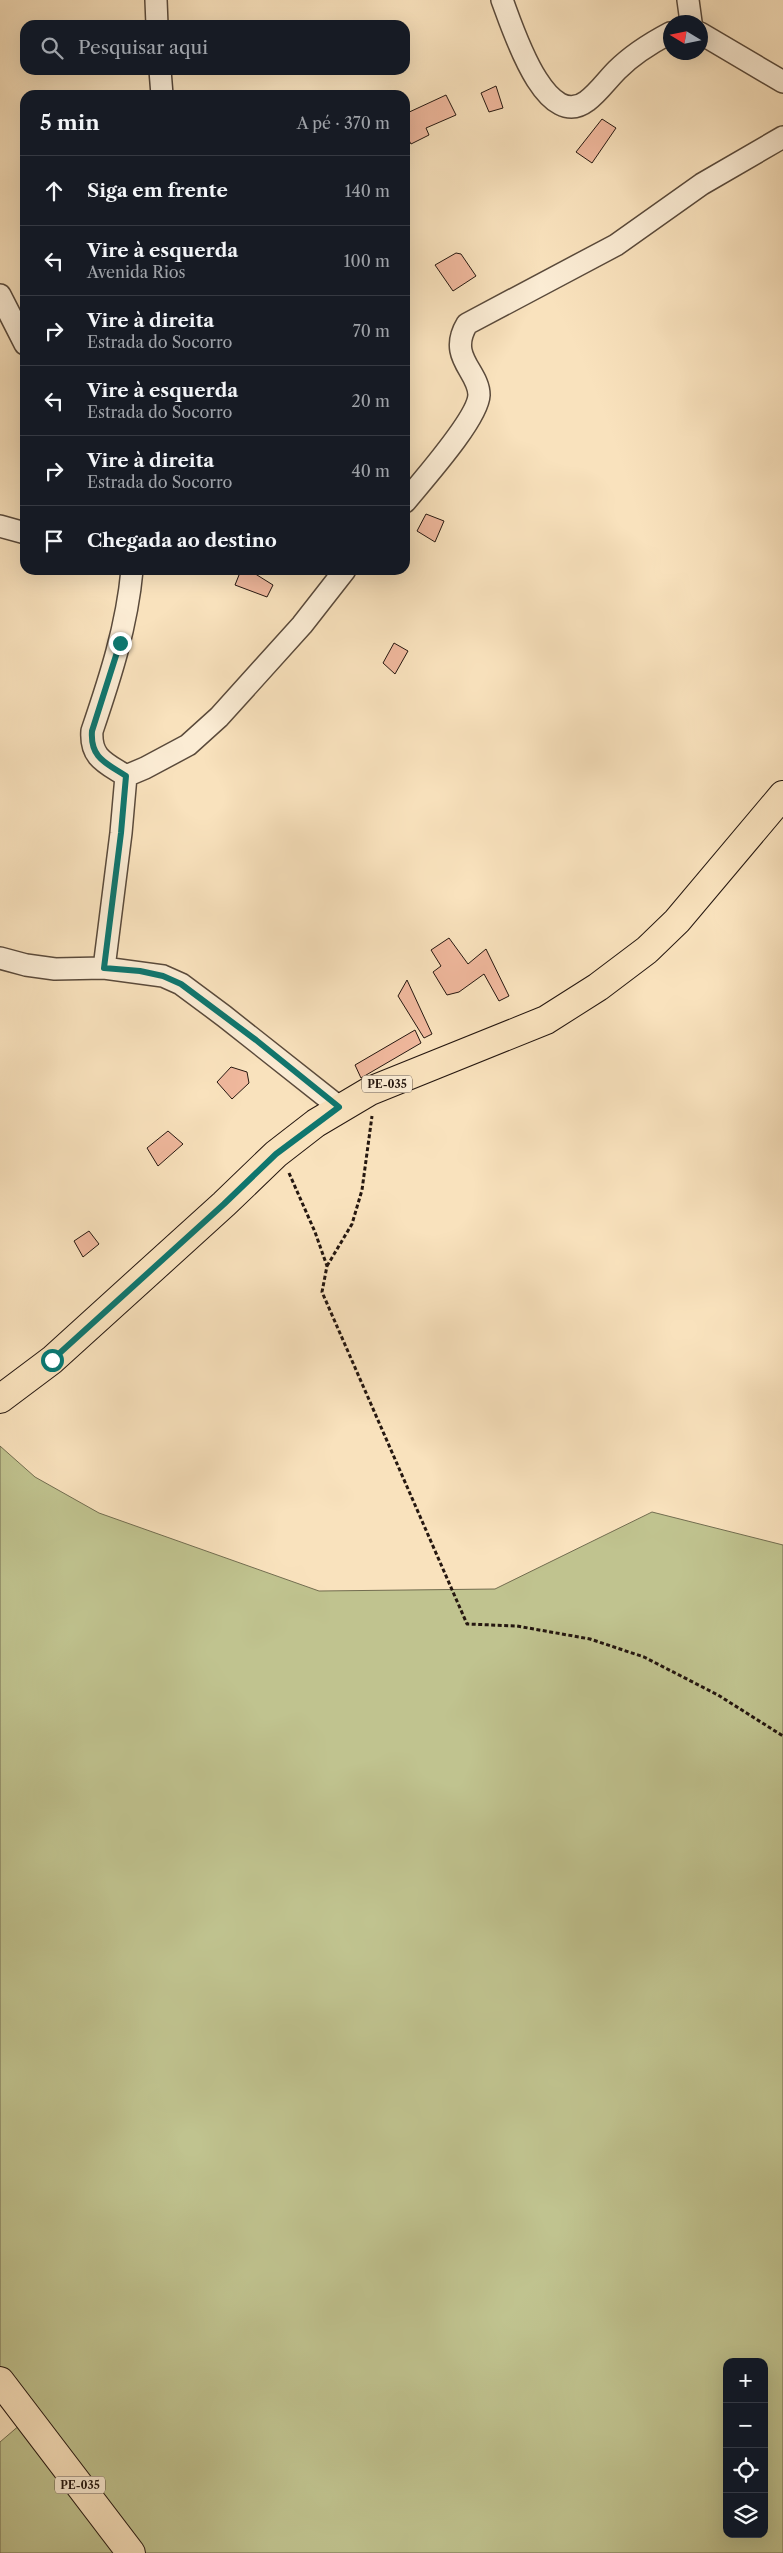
<!DOCTYPE html>
<html lang="pt">
<meta charset="utf-8">
<style>
:root{--surface:#171b24;--page:#242831;--text:#f1f3f6;--muted:#9ea1a6;--line:#363941}
body{margin:0;font-family:"Libre Caslon Text",serif;background:var(--page);color:var(--text)}
.controls{position:absolute;right:15px;bottom:15px;display:grid;overflow:hidden;border-radius:10px;box-shadow:0 5px 20px #0002}
.controls button{width:45px;height:45px;display:grid;place-items:center;padding:0;border:0;border-bottom:1px solid var(--line);background:var(--surface);color:var(--text);font:25px sans-serif}
.compass{position:absolute;left:663px;top:15px;width:45px;height:45px;border-radius:50%;background:var(--surface);box-shadow:0 5px 20px #0002;rotate:280deg}
.stop{position:absolute;width:15px;height:15px;margin:-11px;border:4px solid #0f766e;border-radius:50%;background:#fff}
.stop.end{background:#0f766e;border-color:#fff;box-shadow:0 1px 5px #0008}
.list{margin:0;padding:0;list-style:none}
h2{display:flex;justify-content:space-between;align-items:center;height:65px;margin:0;padding:0 20px;font-size:21px}
h2 small{font-size:16px;font-weight:400;color:var(--muted)}
.list li{display:grid;grid-template-columns:32px 1fr auto;gap:15px;align-items:center;box-sizing:border-box;height:70px;padding:0 20px;border-top:1px solid var(--line)}
.list b{display:block;font-size:19px;white-space:nowrap}
.list p{margin:0;font-size:16px;white-space:nowrap;color:var(--muted)}
.list em{font-size:16px;font-style:normal;color:var(--muted)}
.icon{flex:none;width:28px;height:28px;fill:none;stroke:currentColor;stroke-width:2;stroke-linecap:round;stroke-linejoin:round}
.map{position:relative;flex:none;width:783px;height:2553px;overflow:hidden}
.search{position:absolute;background:var(--surface);box-shadow:0 5px 20px #0002;left:20px;top:20px;width:390px;height:55px;display:flex;align-items:center;gap:12px;box-sizing:border-box;padding:0 18px;border-radius:15px;color:var(--muted);font-size:19px}
.panel{position:absolute;background:var(--surface);box-shadow:0 5px 20px #0002;left:20px;top:90px;width:390px;height:485px;border-radius:15px}
.map>svg:first-child{display:block}
.green{fill:#c0c38f;stroke:#726d50;fill-rule:evenodd}
.building{fill:#f0b89d;stroke:#251710}
.lines{fill:none;stroke-linecap:round;stroke-linejoin:round}
.street-casing{stroke:#5a4a3b;stroke-width:24}
.primary-casing{stroke:#251710;stroke-width:30}
.path{stroke:#251710;stroke-width:3;stroke-dasharray:4 2.5;stroke-linecap:butt}
.street{stroke:#fbecd4;stroke-width:21}
.primary{stroke:#f9e2bd;stroke-width:28}
.route{stroke:#0f766e;stroke-width:6}
.labels{text-anchor:middle;dominant-baseline:central;stroke-width:4.5;stroke-linejoin:round;paint-order:stroke}
.shield{fill:#fbecd4;stroke:#65574b;stroke-width:1}
.shield-label{font-size:11px;font-weight:bold;fill:#251710}
</style>
<div class="map">
<svg width="783" height="2553" viewBox="0 0 783 2553">
<rect width="100%" height="100%" fill="#f9e2bd"/>
<filter id="stains"><feTurbulence type="fractalNoise" baseFrequency=".004" numOctaves="4"/><feColorMatrix values="0 0 0 0 .2 0 0 0 0 .09 0 0 0 0 .02 0 0 0 .5 -.17"/></filter>
<radialGradient id="worn" r=".72"><stop offset=".6" stop-color="#630" stop-opacity="0"/><stop offset="1" stop-color="#630" stop-opacity=".3"/></radialGradient>
<path class="green" d="M0,1446L35,1477L99,1513L319,1591L495,1589L652,1512L783,1545V2553H0V2442L28,2418L0,2381ZM727,2362H764V2534H727Z"/>
<path class="building" d="M496,86L503,108L489,112L481,93Z
M446,95L456,115L426,128L429,135L411,144L405,133V114Z
M602,119L616,128L592,163L576,152Z
M456,253L461,254L476,276L453,291L435,265Z
M426,514L444,521L435,542L417,531Z
M241,570H249L273,585L267,597L235,585Z
M394,643L408,651L395,674L383,663Z
M449,938L468,964L486,949L509,996L499,1001L484,974L459,992L447,995L433,972L441,966L431,950Z
M407,980L432,1034L424,1038L398,996Z
M415,1030L421,1043L361,1078L355,1065Z
M231,1067L247,1072L249,1083L232,1099L217,1082Z
M168,1131L183,1144L158,1166L147,1148Z
M89,1231L99,1244L83,1257L74,1241Z"/>
<g class="lines">
<defs>
<path id="street" d="M156,0L157,25
M502,0C512,26 545,133 587,101C598,93 607,80 617,70C632,55 651,43 670,33
M688,0L691,22
M700,33L783,82
M160,70L162,95
M0,295L25,344
M405,502C422,481 478,419 479,395C479,371 447,357 467,324L616,245L702,184L783,137
M0,526L25,533
M126,776L145,768L188,745L219,717L302,625L345,570
M0,958L26,965L55,969L104,968L163,976L181,984L224,1016L339,1107
M104,968L121,833L126,776C106,763 90,758 92,731C110,678 127,626 132,570"/>
<path id="primary" d="M0,1399L52,1360L224,1204L276,1154L316,1123L370,1091L546,1020L598,987L647,950L677,921L783,795
M0,2381L131,2553"/>
</defs>
<use href="#street" class="street-casing"/>
<use href="#primary" class="primary-casing"/>
<path class="path" d="M289,1173L315,1232L327,1266L322,1292L467,1624L517,1626L590,1639L644,1657L718,1695L783,1736
M327,1266L352,1224L362,1190L372,1116"/>
<use href="#street" class="street"/>
<use href="#primary" class="primary"/>
</g>
<g class="lines">
<path class="route" d="M52,1360L224,1204L276,1154L339,1107L256,1040L181,984L163,976L140,971L104,968L121,833L126,776C106,763 90,758 92,731L120,643"/>
</g>
<g class="labels">
<g class="shield">
<rect x="362" y="1075.5" width="50" height="17" rx="4"/>
<rect x="55" y="2476.5" width="50" height="17" rx="4"/>
</g>
<g class="shield-label">
<text x="387" y="1084">PE-035</text>
<text x="80" y="2485">PE-035</text>
</g>
</g>
<rect width="100%" height="100%" filter="url(#stains)"/>
<rect width="100%" height="100%" fill="url(#worn)"/>
</svg>
<div class="controls">
<button>+</button>
<button>−</button>
<button><svg class="icon" aria-label="locate" viewBox="0 0 24 24"><circle cx="12" cy="12" r="6"/><path d="M12 2v4M12 18v4M2 12h4M18 12h4"/></svg></button>
<button><svg class="icon" aria-label="layers" viewBox="0 0 24 24"><path d="M12 4l9 5-9 5-9-5zM3 14l9 5 9-5"/></svg></button>
</div>
<svg class="compass" viewBox="-18 -18 36 36"><path d="M0-13l5 13h-10z" fill="#e53935"/><path d="M0 13l5-13h-10z" fill="#9ea1a6"/></svg>
<div class="stop" style="left:52px;top:1360px"></div>
<div class="stop end" style="left:120px;top:643px"></div>
<div class="search"><svg class="icon" aria-label="search" viewBox="0 0 24 24"><circle cx="10" cy="10" r="6"/><path d="M15 15l6 6"/></svg>Pesquisar aqui</div>
<section class="panel">
<h2>5 min<small>A pé · 370 m</small></h2>
<ul class="list">
<li><svg class="icon" aria-label="ahead" viewBox="0 0 24 24"><path d="M12 20V5M6 11l6-6 6 6"/></svg><div><b>Siga em frente</b></div><em>140 m</em></li>
<li><svg class="icon" aria-label="left" viewBox="0 0 24 24"><path d="M17 20v-9H6M10 6l-5 5 5 5"/></svg><div><b>Vire à esquerda</b><p>Avenida Rios</p></div><em>100 m</em></li>
<li><svg class="icon" aria-label="right" viewBox="0 0 24 24"><path d="M7 20v-9h11M14 6l5 5-5 5"/></svg><div><b>Vire à direita</b><p>Estrada do Socorro</p></div><em>70 m</em></li>
<li><svg class="icon" aria-label="left" viewBox="0 0 24 24"><path d="M17 20v-9H6M10 6l-5 5 5 5"/></svg><div><b>Vire à esquerda</b><p>Estrada do Socorro</p></div><em>20 m</em></li>
<li><svg class="icon" aria-label="right" viewBox="0 0 24 24"><path d="M7 20v-9h11M14 6l5 5-5 5"/></svg><div><b>Vire à direita</b><p>Estrada do Socorro</p></div><em>40 m</em></li>
<li><svg class="icon" aria-label="arrive" viewBox="0 0 24 24"><path d="M6 21V4h12l-3 4 3 4H6"/></svg><div><b>Chegada ao destino</b></div></li>
</ul>
</section>
</div>
